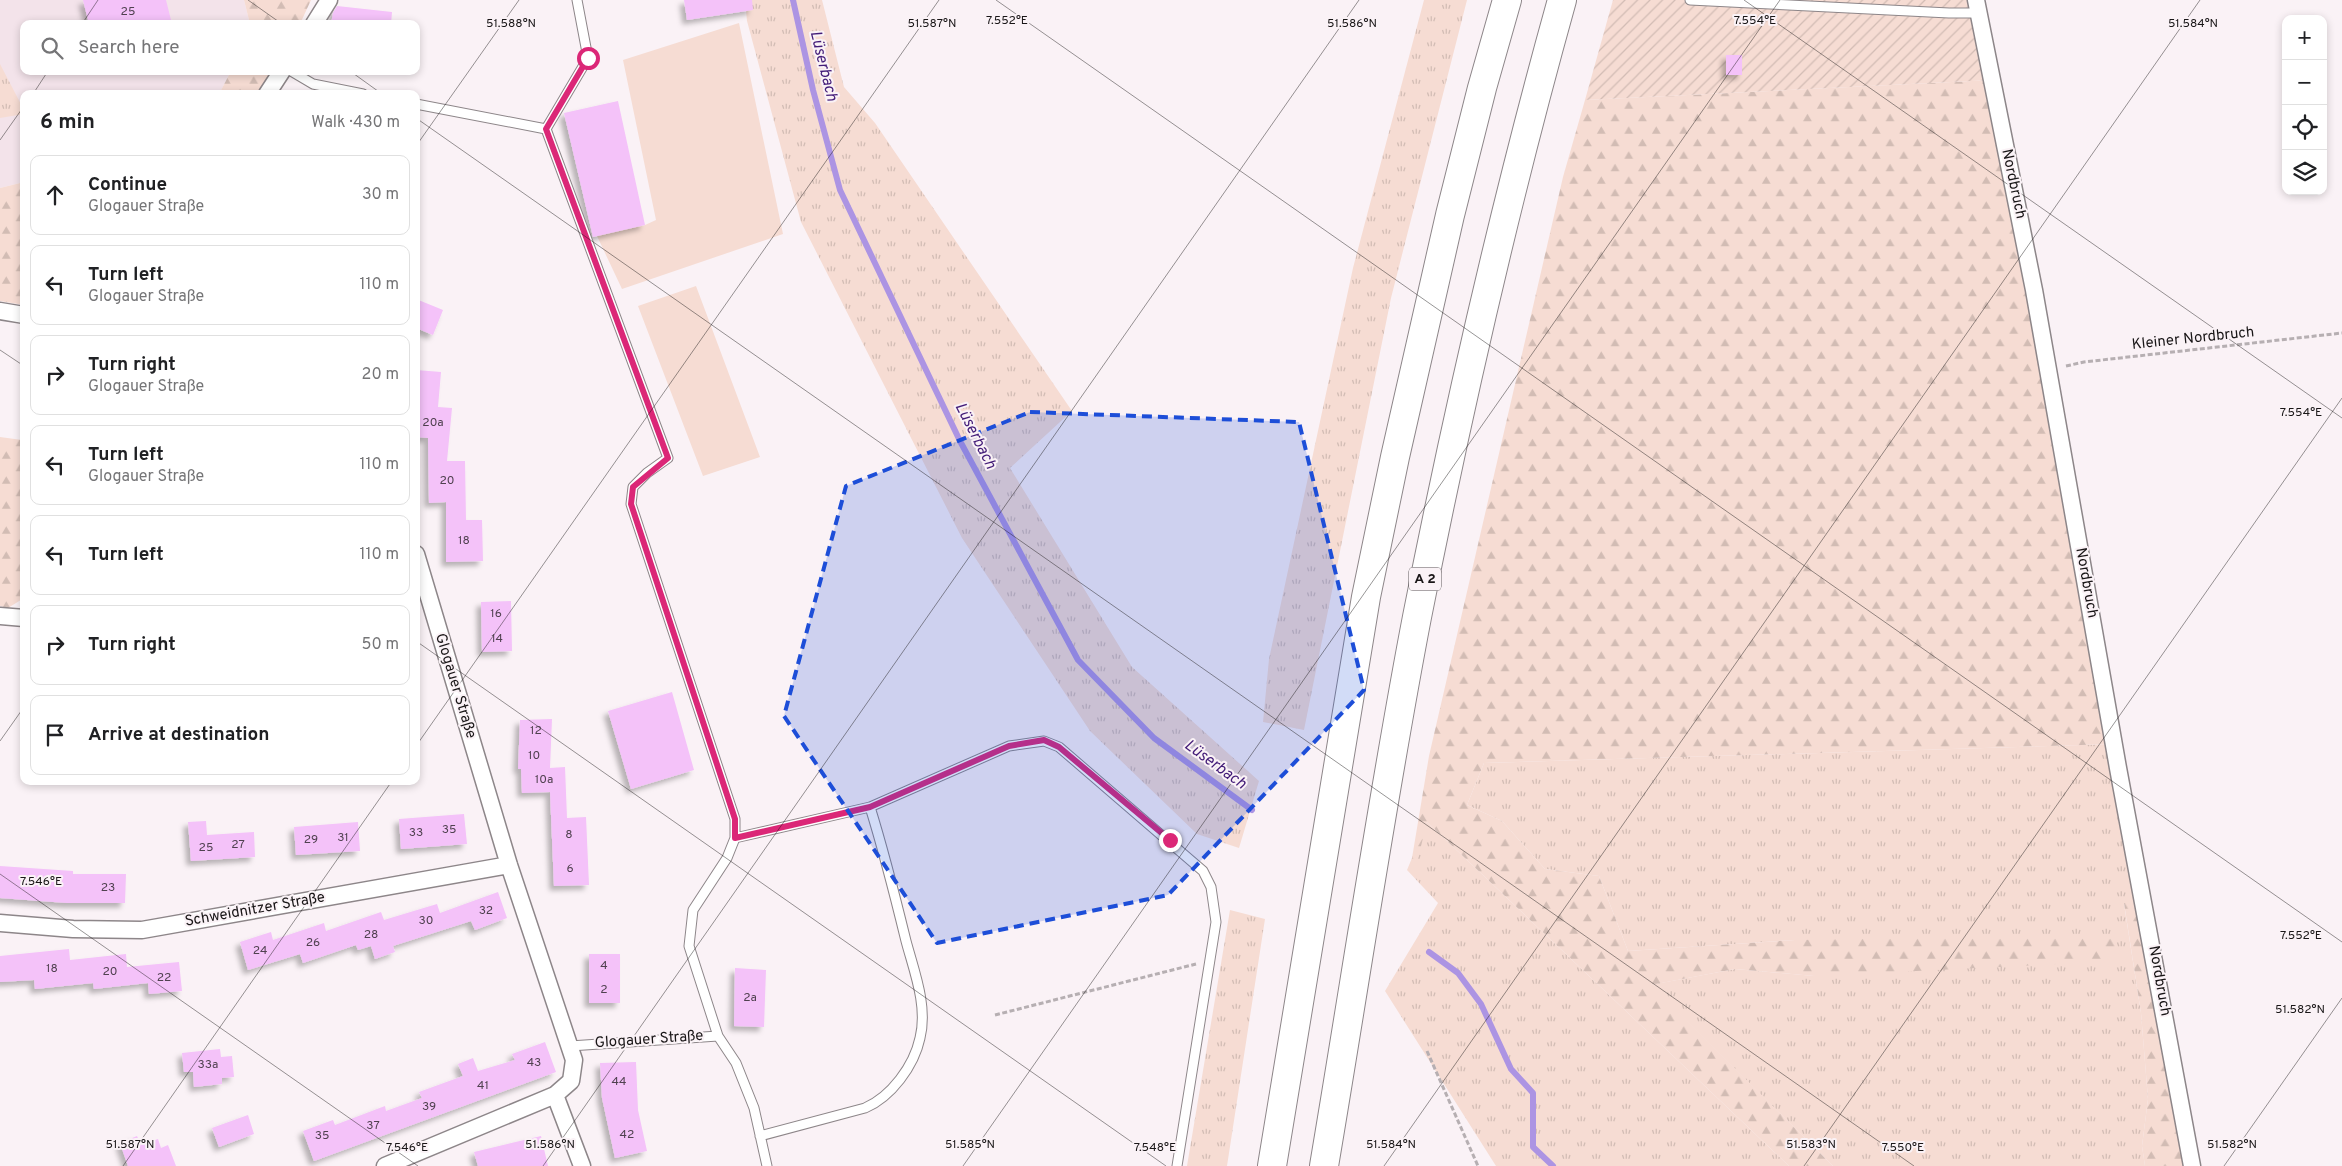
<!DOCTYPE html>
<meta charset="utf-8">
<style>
:root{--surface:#fff;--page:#f2f2f2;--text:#202124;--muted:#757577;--line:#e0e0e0}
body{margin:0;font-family:Overpass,sans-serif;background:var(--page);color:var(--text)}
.controls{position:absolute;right:15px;top:15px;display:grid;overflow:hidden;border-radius:10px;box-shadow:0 2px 8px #0003}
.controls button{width:45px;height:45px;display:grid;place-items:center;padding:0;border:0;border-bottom:1px solid var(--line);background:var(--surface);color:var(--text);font:25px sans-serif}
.stop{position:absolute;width:15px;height:15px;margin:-11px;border:4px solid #db2777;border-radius:50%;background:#fff}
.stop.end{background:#db2777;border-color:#fff;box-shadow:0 1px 5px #0008}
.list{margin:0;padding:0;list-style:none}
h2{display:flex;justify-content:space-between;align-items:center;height:65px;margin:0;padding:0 20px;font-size:21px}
h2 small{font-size:16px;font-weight:400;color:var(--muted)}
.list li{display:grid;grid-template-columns:32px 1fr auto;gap:15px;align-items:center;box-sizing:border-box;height:80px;margin:0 10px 10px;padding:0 10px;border:1px solid var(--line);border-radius:10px}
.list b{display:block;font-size:19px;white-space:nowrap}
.list p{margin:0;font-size:16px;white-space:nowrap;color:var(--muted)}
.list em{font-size:16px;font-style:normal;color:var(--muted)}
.icon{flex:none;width:28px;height:28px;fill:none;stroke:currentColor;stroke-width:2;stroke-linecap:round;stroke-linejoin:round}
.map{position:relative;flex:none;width:2342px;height:1166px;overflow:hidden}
.search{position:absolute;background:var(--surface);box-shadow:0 2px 8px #0003;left:20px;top:20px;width:400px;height:55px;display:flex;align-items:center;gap:12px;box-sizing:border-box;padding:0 18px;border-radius:10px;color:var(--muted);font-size:19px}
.panel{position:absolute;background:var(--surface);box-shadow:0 2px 8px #0003;left:20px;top:90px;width:400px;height:695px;border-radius:10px}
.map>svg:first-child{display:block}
.built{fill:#f3e3ea}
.grass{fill:url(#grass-tufts)}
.forest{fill:url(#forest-firs)}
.garden{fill:url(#garden-furrows)}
.pitch{fill:#f6dcd3}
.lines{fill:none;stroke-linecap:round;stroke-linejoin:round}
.stream{stroke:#ac94e3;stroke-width:6}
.building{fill:#f4c2f9;filter:url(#shadow)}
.lane-casing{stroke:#8d8689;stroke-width:11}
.street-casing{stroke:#8d8689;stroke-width:19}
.highway-casing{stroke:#8d8689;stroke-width:30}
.path{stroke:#b6afb2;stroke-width:3;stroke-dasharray:5 2.5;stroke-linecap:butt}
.lane{stroke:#fff;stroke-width:9}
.street{stroke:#fff;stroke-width:16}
.highway{stroke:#fff;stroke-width:28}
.route{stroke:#db2777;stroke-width:6}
.marked{fill:#1d4ed8;fill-opacity:0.2;stroke:#1d4ed8;stroke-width:4;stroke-dasharray:10 6;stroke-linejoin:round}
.ticks{fill:none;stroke:#191617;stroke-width:1;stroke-opacity:0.45}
.labels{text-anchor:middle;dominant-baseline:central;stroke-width:4;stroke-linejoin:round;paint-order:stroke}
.number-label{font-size:12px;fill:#504150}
.shield{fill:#faf2f6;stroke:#5c585a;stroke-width:1}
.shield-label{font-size:14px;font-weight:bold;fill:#191617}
.street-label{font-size:15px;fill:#191617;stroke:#faf2f6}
.water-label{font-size:16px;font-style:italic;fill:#431c78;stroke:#faf2f6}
.ticks-label{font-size:12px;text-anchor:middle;fill:#191617;stroke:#faf2f6;stroke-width:4;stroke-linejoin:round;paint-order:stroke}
</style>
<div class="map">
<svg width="2342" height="1166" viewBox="0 0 2342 1166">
<defs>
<pattern id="grass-tufts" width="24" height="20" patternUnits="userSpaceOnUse" patternTransform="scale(1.25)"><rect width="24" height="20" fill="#f6dcd3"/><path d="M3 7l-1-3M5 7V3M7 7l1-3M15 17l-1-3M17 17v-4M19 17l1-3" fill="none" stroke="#d2bcb4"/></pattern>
<pattern id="forest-firs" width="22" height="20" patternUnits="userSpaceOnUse" patternTransform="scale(1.25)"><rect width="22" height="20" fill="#f6dcd3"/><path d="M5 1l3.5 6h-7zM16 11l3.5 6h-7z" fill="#d2bcb4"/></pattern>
<pattern id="garden-furrows" width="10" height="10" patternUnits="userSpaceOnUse" patternTransform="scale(1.25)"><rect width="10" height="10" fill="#f6dcd3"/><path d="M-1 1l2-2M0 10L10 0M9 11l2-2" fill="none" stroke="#d2bcb4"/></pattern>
<filter id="shadow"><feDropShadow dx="-4.5" dy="4.5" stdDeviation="2.5" flood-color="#0004"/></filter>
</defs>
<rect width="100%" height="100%" fill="#faf2f6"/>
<path class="built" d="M0,0H244L250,24H24V71H231L219,94H24V182L0,188Z"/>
<path class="grass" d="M745,0H822L844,87L875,123L1072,411L1010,468L1132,667L1259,781L1239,848L1197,834L1090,731L962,538L801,222L747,21Z
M1424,0H1467L1391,298L1304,730L1263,722L1269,659L1353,268Z
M0,64L24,110V114L0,118Z
M2114,744L2143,901L2124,904L2141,1013L2148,1099L2142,1146L2145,1166H1833L1650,985L1735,969L1815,976L1795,940L1628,951L1599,876L1545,869L1502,821L1467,805L1484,763Z
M1427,822L1789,1166H1496L1385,991L1438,903L1407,870Z
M1230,910L1265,919L1227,1166H1187Z"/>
<path class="forest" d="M244,0H311L300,24H250Z
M231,71H274L258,94H219Z
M1992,80L2114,744L1484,763L1467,805L1502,821L1545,869L1599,876L1628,951L1795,940L2115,935L2118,961L1814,976L1735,969L1651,985L1833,1166H1789L1427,822L1416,866L1411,864L1429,756L1563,177L1585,100Z
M24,182V305L0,301V188Z
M0,437L22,440L20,517L24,529V598L8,608L0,606Z
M2143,901L2191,1166H2145L2142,1146L2148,1099L2141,1013L2124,903Z"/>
<path class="garden" d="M1613,0H1976L1992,80L1585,100Z"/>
<path class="pitch" d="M739,23L783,234L622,289L597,236L645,225L656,220L623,60Z
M696,286L760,457L703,476L638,306Z"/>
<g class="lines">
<path class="stream" d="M793,0L813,90L840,190L960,441L1078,660L1154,738L1252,810
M1429,952L1458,973L1481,1004L1511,1069L1533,1093V1147L1553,1166"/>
</g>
<path class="building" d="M83,0H166L172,24H89Z
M684,0H752L753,10L687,20Z
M337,6L392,12L391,24H331L333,13Z
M1726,55H1742V75H1726Z
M618,101L645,225L593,237L564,113Z
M416,299L443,310L433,335L416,328Z
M416,370L441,372L438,407L452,408L447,461H465L466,520H482L483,561L446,562V502L429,503L428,438L416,437Z
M511,601L512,651L482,652L481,602Z
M672,692L694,770L631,789L608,711Z
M552,719L550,768L565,767L567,818L586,817L589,885L554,886L550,792L522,793L521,769H518L520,720Z
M464,814L467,844L401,849L399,819Z
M206,821L207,835L254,832L255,857L191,861L188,822Z
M358,822L360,851L296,855L294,827Z
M0,866L73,871V874H126L125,903H67L0,898Z
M498,892L507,918L475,930L471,921L393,946L395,952L375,959L371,946L358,950L356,945L303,963L300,954L248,970L240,942L271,932L273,940L324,923L326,931L381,912L384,920L437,904L440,913Z
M69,949L70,960L126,954L127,967L179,962L182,991L149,994L148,983L94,989L93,983L35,989L34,980L0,982V956Z
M589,954H620V1003H589Z
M735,968L766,970L764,1027L734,1026Z
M545,1042L556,1072L314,1161L303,1131L333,1120L335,1125L385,1106L386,1111L422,1098L419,1092L463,1076L458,1064L473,1058L478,1071L515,1060L512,1054Z
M220,1049L221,1057L232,1056L234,1077L222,1078V1084L194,1087L193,1072H184L182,1053Z
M636,1062L638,1110L647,1151L615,1158L602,1098L600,1063Z
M248,1115L254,1134L219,1147L212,1128Z
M137,1136L141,1145L158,1139L161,1148L168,1145L176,1166H128L120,1143Z
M541,1136L548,1166H478L474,1152Z"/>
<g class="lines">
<defs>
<path id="lane" d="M1690,0L1949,13H1979
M291,71L313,84L363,94
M416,104L546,129
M735,838L870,807L1009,746L1044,741L1059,747L1203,871L1211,887L1216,922L1177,1166
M718,1036L736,1063L754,1108L767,1166
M570,1046L718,1036L689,946L693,910L727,858L735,838V819L631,504L633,487L647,473L668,458L546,129L588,58L577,0
M760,1136L865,1108C891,1097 914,1066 920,1038C928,1006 914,971 906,941C895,896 884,852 870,807"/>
<path id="street" d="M1976,0L2034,290L2118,768L2192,1166
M314,24L329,0
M267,94L282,71
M0,311L24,315
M0,616L24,618
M0,923L73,929L142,930L509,865
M555,1095L582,1166
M385,1166L555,1095L571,1081L574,1060L509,865L416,554"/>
<path id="highway" d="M1272,1166L1366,597L1395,457L1450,215L1482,88L1507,0
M1324,1166C1355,983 1382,799 1417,617C1458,410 1505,204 1562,0"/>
</defs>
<use href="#lane" class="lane-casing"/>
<use href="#street" class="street-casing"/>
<use href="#highway" class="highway-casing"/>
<path class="path" d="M2066,366L2084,362L2342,333
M995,1015L1196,964
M1427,1051L1478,1166"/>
<use href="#lane" class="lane"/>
<use href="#street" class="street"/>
<use href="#highway" class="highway"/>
</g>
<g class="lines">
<path class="route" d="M588,58L546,129L668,458L633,487L631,504L735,819V838L870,807L1009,746L1044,740L1059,747L1170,840"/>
</g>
<path class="marked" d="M1030,412L1299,422L1364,690L1168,895L937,943L784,716L846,486Z"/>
<path class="ticks" d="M248,0L282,24M996,0L2342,942M1744,0L2342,418M82,24L98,0M350,71L382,94M33,94L48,71M416,118L1914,1166M0,140L24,106M416,146L519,0M0,350L24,366M416,641L1166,1166M0,741L24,707M416,746L939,0M0,874L418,1166M123,1166L392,781M543,1166L1359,0M963,1166L1780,0M1384,1166L2200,0M1804,1166L2342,398M2224,1166L2342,998"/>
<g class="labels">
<g class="number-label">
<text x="128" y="12">25</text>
<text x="433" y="423">20a</text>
<text x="447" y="481">20</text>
<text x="464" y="541">18</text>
<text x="496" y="614">16</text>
<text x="497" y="639">14</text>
<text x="536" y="731">12</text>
<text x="534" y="756">10</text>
<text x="544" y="780">10a</text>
<text x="449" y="830">35</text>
<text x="416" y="833">33</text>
<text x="569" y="835">8</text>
<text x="343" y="838">31</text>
<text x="311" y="840">29</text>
<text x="238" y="845">27</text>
<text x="206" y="848">25</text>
<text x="570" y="869">6</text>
<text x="108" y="888">23</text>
<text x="486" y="911">32</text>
<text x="426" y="921">30</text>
<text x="371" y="935">28</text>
<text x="313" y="943">26</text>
<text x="260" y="951">24</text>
<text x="604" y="966">4</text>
<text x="52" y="969">18</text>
<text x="110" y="972">20</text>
<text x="164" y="978">22</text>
<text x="604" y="990">2</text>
<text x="750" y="998">2a</text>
<text x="534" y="1063">43</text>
<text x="208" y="1065">33a</text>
<text x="619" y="1082">44</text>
<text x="483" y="1086">41</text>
<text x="429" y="1107">39</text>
<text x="373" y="1126">37</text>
<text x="627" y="1135">42</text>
<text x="322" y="1136">35</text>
</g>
<rect class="shield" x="1409" y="567.5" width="32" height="23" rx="4"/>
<g class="shield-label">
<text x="1425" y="579">A 2</text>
</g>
<g class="street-label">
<text transform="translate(2013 184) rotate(78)">Nordbruch</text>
<text transform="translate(2193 339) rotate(-6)">Kleiner Nordbruch</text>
<text transform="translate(2086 583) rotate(80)">Nordbruch</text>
<text transform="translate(455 686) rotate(73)">Glogauer Straße</text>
<text transform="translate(255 910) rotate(-10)">Schweidnitzer Straße</text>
<text transform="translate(2159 981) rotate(80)">Nordbruch</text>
<text transform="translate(649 1040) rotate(-4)">Glogauer Straße</text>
</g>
<g class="water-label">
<text transform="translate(823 66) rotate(76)">Lüserbach</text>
<text transform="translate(975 436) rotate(63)">Lüserbach</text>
<text transform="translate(1215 765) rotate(36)">Lüserbach</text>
</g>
</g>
<g class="ticks-label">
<text x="1007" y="24">7.552°E</text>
<text x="1755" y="24">7.554°E</text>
<text x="511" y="27">51.588°N</text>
<text x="932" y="27">51.587°N</text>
<text x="1352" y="27">51.586°N</text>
<text x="2193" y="27">51.584°N</text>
<text x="2301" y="416">7.554°E</text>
<text x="41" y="885">7.546°E</text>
<text x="2301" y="939">7.552°E</text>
<text x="2300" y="1013">51.582°N</text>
<text x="130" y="1148">51.587°N</text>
<text x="550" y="1148">51.586°N</text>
<text x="970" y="1148">51.585°N</text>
<text x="1391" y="1148">51.584°N</text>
<text x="1811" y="1148">51.583°N</text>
<text x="2232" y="1148">51.582°N</text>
<text x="407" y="1151">7.546°E</text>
<text x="1155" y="1151">7.548°E</text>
<text x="1903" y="1151">7.550°E</text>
</g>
</svg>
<div class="controls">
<button>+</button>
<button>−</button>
<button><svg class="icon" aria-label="locate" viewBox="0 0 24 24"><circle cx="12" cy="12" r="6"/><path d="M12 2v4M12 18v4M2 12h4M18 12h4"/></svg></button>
<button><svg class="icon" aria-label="layers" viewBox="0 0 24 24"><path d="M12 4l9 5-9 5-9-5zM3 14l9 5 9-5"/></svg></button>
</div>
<div class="stop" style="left:588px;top:58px"></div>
<div class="stop end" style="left:1170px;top:840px"></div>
<div class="search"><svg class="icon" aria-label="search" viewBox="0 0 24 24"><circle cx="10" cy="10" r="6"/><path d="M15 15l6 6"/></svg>Search here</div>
<section class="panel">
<h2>6 min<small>Walk · 430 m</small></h2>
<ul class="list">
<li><svg class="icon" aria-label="ahead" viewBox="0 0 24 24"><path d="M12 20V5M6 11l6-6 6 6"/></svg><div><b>Continue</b><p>Glogauer Straße</p></div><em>30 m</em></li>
<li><svg class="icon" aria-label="left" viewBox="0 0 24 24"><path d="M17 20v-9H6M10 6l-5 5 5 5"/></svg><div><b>Turn left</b><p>Glogauer Straße</p></div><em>110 m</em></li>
<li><svg class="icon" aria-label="right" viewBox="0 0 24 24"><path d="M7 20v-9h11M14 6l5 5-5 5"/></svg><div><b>Turn right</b><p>Glogauer Straße</p></div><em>20 m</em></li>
<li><svg class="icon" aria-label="left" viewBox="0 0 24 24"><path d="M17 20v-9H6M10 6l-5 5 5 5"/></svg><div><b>Turn left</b><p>Glogauer Straße</p></div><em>110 m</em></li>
<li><svg class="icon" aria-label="left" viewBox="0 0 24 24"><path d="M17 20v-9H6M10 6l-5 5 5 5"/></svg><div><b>Turn left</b></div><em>110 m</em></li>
<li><svg class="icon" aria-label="right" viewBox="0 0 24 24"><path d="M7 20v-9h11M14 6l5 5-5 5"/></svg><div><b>Turn right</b></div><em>50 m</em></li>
<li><svg class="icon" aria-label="arrive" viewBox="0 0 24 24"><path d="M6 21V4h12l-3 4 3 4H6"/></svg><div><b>Arrive at destination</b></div></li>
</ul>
</section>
</div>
